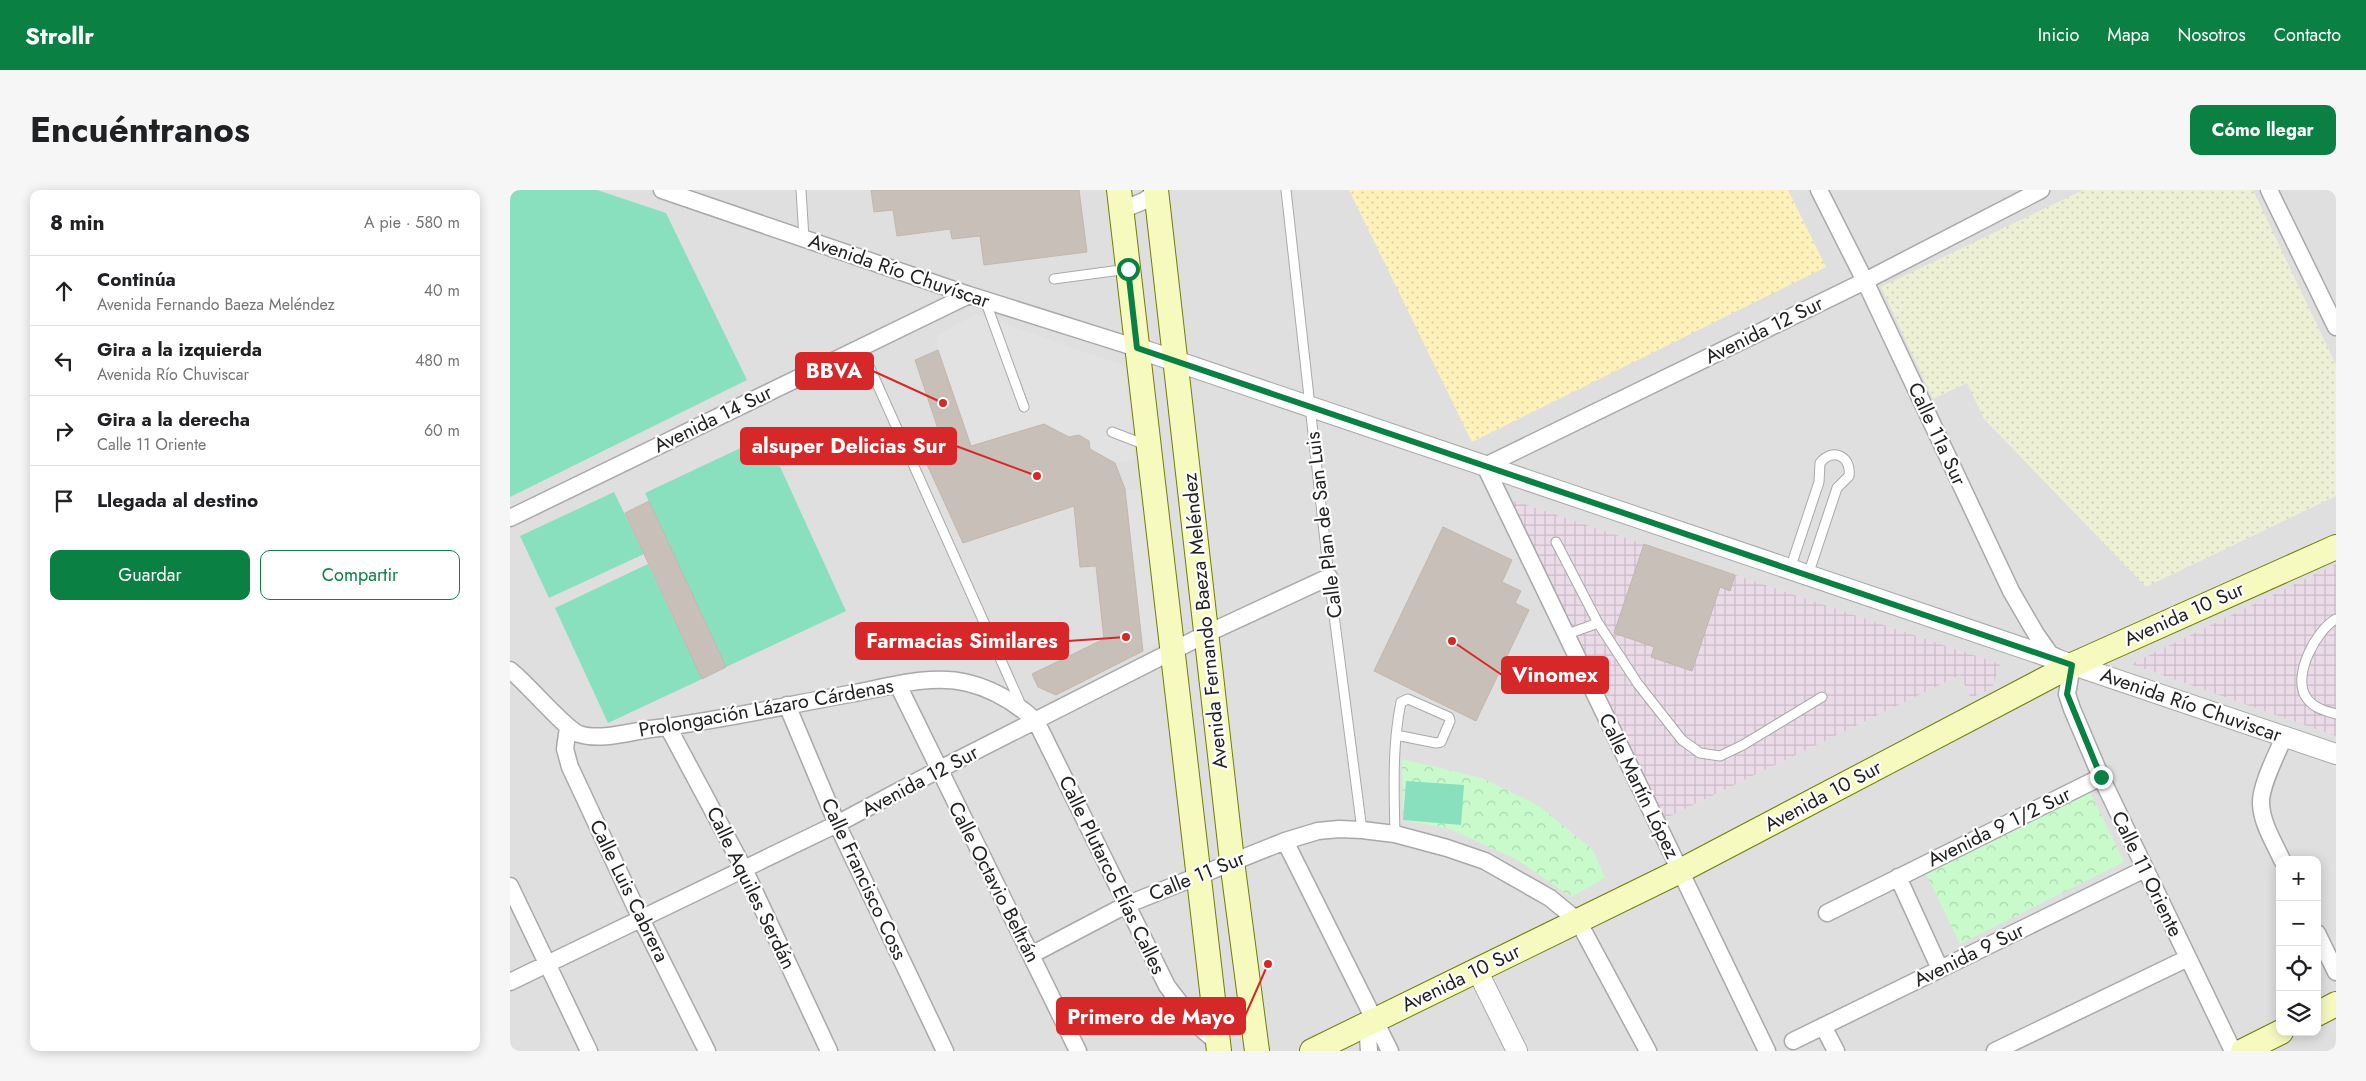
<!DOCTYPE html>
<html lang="es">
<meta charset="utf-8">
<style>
:root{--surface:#fff;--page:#f6f6f6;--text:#202124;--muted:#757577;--line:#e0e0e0;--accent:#0b8043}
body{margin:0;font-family:Jost,sans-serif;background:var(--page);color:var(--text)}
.controls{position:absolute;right:15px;bottom:15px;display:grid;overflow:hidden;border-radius:10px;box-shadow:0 2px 12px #0003}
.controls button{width:45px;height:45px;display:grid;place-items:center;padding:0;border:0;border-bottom:1px solid var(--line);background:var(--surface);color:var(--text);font:25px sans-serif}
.stop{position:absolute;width:15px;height:15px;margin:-11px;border:4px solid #0b8043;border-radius:50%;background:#fff}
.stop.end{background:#0b8043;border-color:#fff;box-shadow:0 1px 5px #0008}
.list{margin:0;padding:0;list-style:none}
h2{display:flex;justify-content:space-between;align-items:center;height:65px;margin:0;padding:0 20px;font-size:21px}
h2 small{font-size:16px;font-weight:400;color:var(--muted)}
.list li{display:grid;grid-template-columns:32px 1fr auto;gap:15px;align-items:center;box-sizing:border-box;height:70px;padding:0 20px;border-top:1px solid var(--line)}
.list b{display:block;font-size:19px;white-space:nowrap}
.list p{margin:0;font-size:16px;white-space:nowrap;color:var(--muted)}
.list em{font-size:16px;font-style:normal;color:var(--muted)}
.actions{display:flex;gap:10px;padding:15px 20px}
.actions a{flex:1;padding:11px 0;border:1px solid var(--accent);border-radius:10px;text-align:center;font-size:18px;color:var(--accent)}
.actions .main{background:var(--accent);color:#fff}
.icon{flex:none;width:28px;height:28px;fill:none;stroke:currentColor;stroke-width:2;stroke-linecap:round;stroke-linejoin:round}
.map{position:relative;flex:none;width:1826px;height:861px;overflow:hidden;border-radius:10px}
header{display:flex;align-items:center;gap:30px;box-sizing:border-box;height:70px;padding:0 25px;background:var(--accent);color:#fff}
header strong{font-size:24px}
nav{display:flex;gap:28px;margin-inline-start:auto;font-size:18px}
.intro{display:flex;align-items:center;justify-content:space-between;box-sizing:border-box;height:120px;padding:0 30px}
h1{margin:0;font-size:35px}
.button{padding:12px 22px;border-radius:10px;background:var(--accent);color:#fff;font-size:18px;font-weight:700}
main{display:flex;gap:30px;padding:0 30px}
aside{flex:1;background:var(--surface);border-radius:10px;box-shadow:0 2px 12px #0003}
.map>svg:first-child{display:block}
.residential{fill:#e0dfdf;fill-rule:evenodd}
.industrial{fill:url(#industrial-grid)}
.farmland{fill:url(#farmland-dots)}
.sand{fill:url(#sand-dots)}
.park{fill:url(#park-crowns)}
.pitch{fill:#88e0be}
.parking{fill:#e2e2e2}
.building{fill:#c7bfb8;stroke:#c4b6ab}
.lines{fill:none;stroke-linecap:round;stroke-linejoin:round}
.service-casing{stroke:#a9a9a9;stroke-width:11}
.minor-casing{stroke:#a9a9a9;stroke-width:19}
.tertiary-casing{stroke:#a9a9a9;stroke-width:22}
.secondary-casing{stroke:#707d05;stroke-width:26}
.service{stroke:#fff;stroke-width:9}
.minor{stroke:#fff;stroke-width:16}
.tertiary{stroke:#fff;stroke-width:20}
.secondary{stroke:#f7fabf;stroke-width:24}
.route{stroke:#0b8043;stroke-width:6}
.labels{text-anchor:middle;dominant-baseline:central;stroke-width:4.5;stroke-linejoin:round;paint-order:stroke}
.street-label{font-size:20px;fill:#222;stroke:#fff}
.leader{fill:none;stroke:#d62828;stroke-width:2}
.callout-dot{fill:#d62828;stroke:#fff;stroke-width:2}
.callout{fill:#d62828;stroke:#d62828;stroke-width:2}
.callout-label{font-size:21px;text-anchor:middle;font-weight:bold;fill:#fff}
</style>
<header>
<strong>Strollr</strong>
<nav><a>Inicio</a><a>Mapa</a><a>Nosotros</a><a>Contacto</a></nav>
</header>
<div class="intro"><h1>Encuéntranos</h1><a class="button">Cómo llegar</a></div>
<main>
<aside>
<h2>8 min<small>A pie · 580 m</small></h2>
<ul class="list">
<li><svg class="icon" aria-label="ahead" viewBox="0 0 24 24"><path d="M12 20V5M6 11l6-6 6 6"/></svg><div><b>Continúa</b><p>Avenida Fernando Baeza Meléndez</p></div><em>40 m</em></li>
<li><svg class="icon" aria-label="left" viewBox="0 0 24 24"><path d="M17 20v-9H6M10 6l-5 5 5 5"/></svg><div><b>Gira a la izquierda</b><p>Avenida Río Chuviscar</p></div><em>480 m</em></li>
<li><svg class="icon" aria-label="right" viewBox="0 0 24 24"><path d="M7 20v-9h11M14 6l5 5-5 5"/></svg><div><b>Gira a la derecha</b><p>Calle 11 Oriente</p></div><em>60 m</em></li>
<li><svg class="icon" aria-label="arrive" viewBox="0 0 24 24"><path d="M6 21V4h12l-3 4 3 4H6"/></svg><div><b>Llegada al destino</b></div></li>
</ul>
<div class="actions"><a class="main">Guardar</a><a>Compartir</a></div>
</aside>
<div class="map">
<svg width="1826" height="861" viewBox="0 0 1826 861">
<defs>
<pattern id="industrial-grid" width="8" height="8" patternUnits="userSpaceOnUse" patternTransform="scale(1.25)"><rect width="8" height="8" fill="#ebdbe8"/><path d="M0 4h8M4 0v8" fill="none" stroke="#c9bcc7"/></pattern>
<pattern id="farmland-dots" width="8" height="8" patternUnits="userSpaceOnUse" patternTransform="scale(1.25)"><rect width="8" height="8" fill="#eef0d5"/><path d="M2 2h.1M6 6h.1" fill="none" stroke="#ccceb7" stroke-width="1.8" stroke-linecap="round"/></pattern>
<pattern id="sand-dots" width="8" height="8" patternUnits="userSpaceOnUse" patternTransform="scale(1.25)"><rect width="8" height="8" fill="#fff1ba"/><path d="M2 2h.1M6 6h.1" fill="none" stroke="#dacea0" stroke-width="1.8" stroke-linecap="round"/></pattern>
<pattern id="park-crowns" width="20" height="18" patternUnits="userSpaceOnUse" patternTransform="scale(1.25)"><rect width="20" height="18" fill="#c8facc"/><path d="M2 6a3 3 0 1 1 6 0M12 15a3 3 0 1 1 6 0" fill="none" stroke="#acd6af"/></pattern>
</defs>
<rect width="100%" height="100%" fill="#f2efe9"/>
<path class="residential" d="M0,0H1826V861H0ZM1770,670H1807V842H1770Z"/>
<path class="industrial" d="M999,309L1490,474L1482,498L1461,508L1450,485L1154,629Z
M1826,374V546L1621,474Z"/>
<path class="farmland" d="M1573,0H1743L1826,175V306L1636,397L1474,229L1457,193L1423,209L1371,97Z"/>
<path class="sand" d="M839,0H1278L1316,77L962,252Z"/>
<path class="park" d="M892,569L972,588L1028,615L1083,660L1095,688L1061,707L1006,669L937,638L893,630Z
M1579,600L1614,672L1450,754L1415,682Z"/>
<path class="pitch" d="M0,0H87L156,23L237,190L0,307Z
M256,246L336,421L216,477L135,303Z
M104,302L134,364L39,408L10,346Z
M138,374L192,489L98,533L45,418Z
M896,591L954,595L951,635L893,630Z"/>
<path class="parking" d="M466,124L615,176L625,270L605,273L534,234L461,256L428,160L426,146Z
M615,299L630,300L649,452L633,461Z"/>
<path class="building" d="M361,0H569L577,62L474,75L470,46L442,49L440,39L387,46L383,20L364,22Z
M428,160L461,256L534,234L559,247L569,245L579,251L580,259L605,273L615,299L633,461L546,505L528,497L522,484L594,449L586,376L570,377L564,316L453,353L415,270L436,263L405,170Z
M139,311L216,477L192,489L115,323Z
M933,337L1002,370L992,392L1011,401L1005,413L1019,420L966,531L864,481Z
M1134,354L1225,385L1220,401L1210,397L1182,481L1141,467L1144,457L1104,443Z"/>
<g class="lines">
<defs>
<path id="service" d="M291,0L294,48
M776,0L819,387L852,640
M544,89L618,79
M475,110L514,217
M351,158L511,515
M602,242L636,255
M1046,352L1088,433L1055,445
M1280,379L1309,292L1310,273C1322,257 1342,266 1339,286L1327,298L1298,385
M1826,429C1806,440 1782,486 1796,507C1803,518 1815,521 1826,524
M1088,433L1128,494L1172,550L1190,563L1210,566L1233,555L1312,507
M885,644C884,600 882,556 891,512L898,509L939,527L940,531L931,552L926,553L886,545"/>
<path id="minor" d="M152,0L459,105L627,158
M1309,0L1355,91L1501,401L1526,444L1540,464L1562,475L1557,504L1562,519L1591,587L1723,861
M1759,0L1826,137
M611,20L634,11L649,0
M0,328L459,105
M0,480C17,493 54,538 69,544C90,551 119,542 140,539C209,531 277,515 345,503C381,496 422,484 458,493C483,499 507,514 526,531L657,796L686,834L708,853
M388,495L568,861
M277,515L327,634L435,861
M58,537L55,559L60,577L131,729L197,861
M158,537L234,679L319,861
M775,651L880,861
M1772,670C1764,652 1752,634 1751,614C1750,596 1767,564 1774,547
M1388,687L1430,779
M0,696L79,861
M1317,723L1591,587
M1807,743L1826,782
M521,765L616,715L775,651L808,641L829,639L852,640L885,644L937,658L975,671L1040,708L1068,731L1138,861
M0,792L327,634L428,580L696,444L819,387
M857,834L859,861
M1313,836L1326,861
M1283,851L1635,679
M1257,861L975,276L1355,91L1531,0
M1485,861L1678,768"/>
<path id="tertiary" d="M627,158L1826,564
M967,780L1007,861"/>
<path id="secondary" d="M609,0L709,861
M646,0L722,671L747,861
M1807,824L1826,814
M802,861L1170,681L1562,475L1826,357
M1733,861L1771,842"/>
</defs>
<use href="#service" class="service-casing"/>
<use href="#minor" class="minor-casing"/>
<use href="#tertiary" class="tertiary-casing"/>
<use href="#secondary" class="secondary-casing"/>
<use href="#service" class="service"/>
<use href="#minor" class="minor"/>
<use href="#tertiary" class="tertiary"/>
<use href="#secondary" class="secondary"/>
</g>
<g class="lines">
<path class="route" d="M618,79L627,158L1562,475L1557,504L1591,587"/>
</g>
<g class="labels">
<g class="street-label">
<text transform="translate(389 81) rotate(19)">Avenida Río Chuvíscar</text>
<text transform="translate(1254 140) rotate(-26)">Avenida 12 Sur</text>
<text transform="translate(203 229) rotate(-26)">Avenida 14 Sur</text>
<text transform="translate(1427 244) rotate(65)">Calle 11a Sur</text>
<text transform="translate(814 335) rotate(-97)">Calle Plan de San Luis</text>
<text transform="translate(1674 424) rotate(-24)">Avenida 10 Sur</text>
<text transform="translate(695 431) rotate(-96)">Avenida Fernando Baeza Meléndez</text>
<text transform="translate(1681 515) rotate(19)">Avenida Río Chuviscar</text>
<text transform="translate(256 518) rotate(-10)">Prolongación Lázaro Cárdenas</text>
<text transform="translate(410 591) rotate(-28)">Avenida 12 Sur</text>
<text transform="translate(1129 596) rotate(64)">Calle Martín López</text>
<text transform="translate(1313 606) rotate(-28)">Avenida 10 Sur</text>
<text transform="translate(1489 637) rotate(-26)">Avenida 9 1/2 Sur</text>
<text transform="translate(1637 684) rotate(64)">Calle 11 Oriente</text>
<text transform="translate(602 685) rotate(64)">Calle Plutarco Elías Calles</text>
<text transform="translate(687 686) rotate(-22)">Calle 11 Sur</text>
<text transform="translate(354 689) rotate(65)">Calle Francisco Coss</text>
<text transform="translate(484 692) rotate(63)">Calle Octavio Beltrán</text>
<text transform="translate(241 698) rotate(64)">Calle Aquiles Serdán</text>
<text transform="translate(119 701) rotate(64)">Calle Luis Cabrera</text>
<text transform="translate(1459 765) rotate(-26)">Avenida 9 Sur</text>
<text transform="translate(951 788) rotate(-26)">Avenida 10 Sur</text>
</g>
</g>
<path class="leader" d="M433 213L363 181M527 286L446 256M616 447L558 451M942 451L992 485M758 774L735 826"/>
<g class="callout-dot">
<circle cx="433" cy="213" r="5"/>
<circle cx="527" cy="286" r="5"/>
<circle cx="616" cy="447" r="5"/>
<circle cx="942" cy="451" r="5"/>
<circle cx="758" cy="774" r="5"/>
</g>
<g class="callout">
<rect x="286" y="163" width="77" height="36" rx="5"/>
<rect x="231" y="238" width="215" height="36" rx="5"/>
<rect x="346" y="433" width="212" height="36" rx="5"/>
<rect x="992" y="467" width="106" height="36" rx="5"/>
<rect x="547" y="808" width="188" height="36" rx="5"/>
</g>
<g class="callout-label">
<text x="324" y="188">BBVA</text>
<text x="339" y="263">alsuper Delicias Sur</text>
<text x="452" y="458">Farmacias Similares</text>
<text x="1045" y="492">Vinomex</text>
<text x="641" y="834">Primero de Mayo</text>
</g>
</svg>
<div class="controls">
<button>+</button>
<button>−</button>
<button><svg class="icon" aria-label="locate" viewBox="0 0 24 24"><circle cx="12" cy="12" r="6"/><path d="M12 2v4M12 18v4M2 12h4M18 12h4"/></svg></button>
<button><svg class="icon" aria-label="layers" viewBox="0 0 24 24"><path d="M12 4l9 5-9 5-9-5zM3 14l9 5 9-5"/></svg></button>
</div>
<div class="stop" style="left:618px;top:79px"></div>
<div class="stop end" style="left:1591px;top:587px"></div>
</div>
</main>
